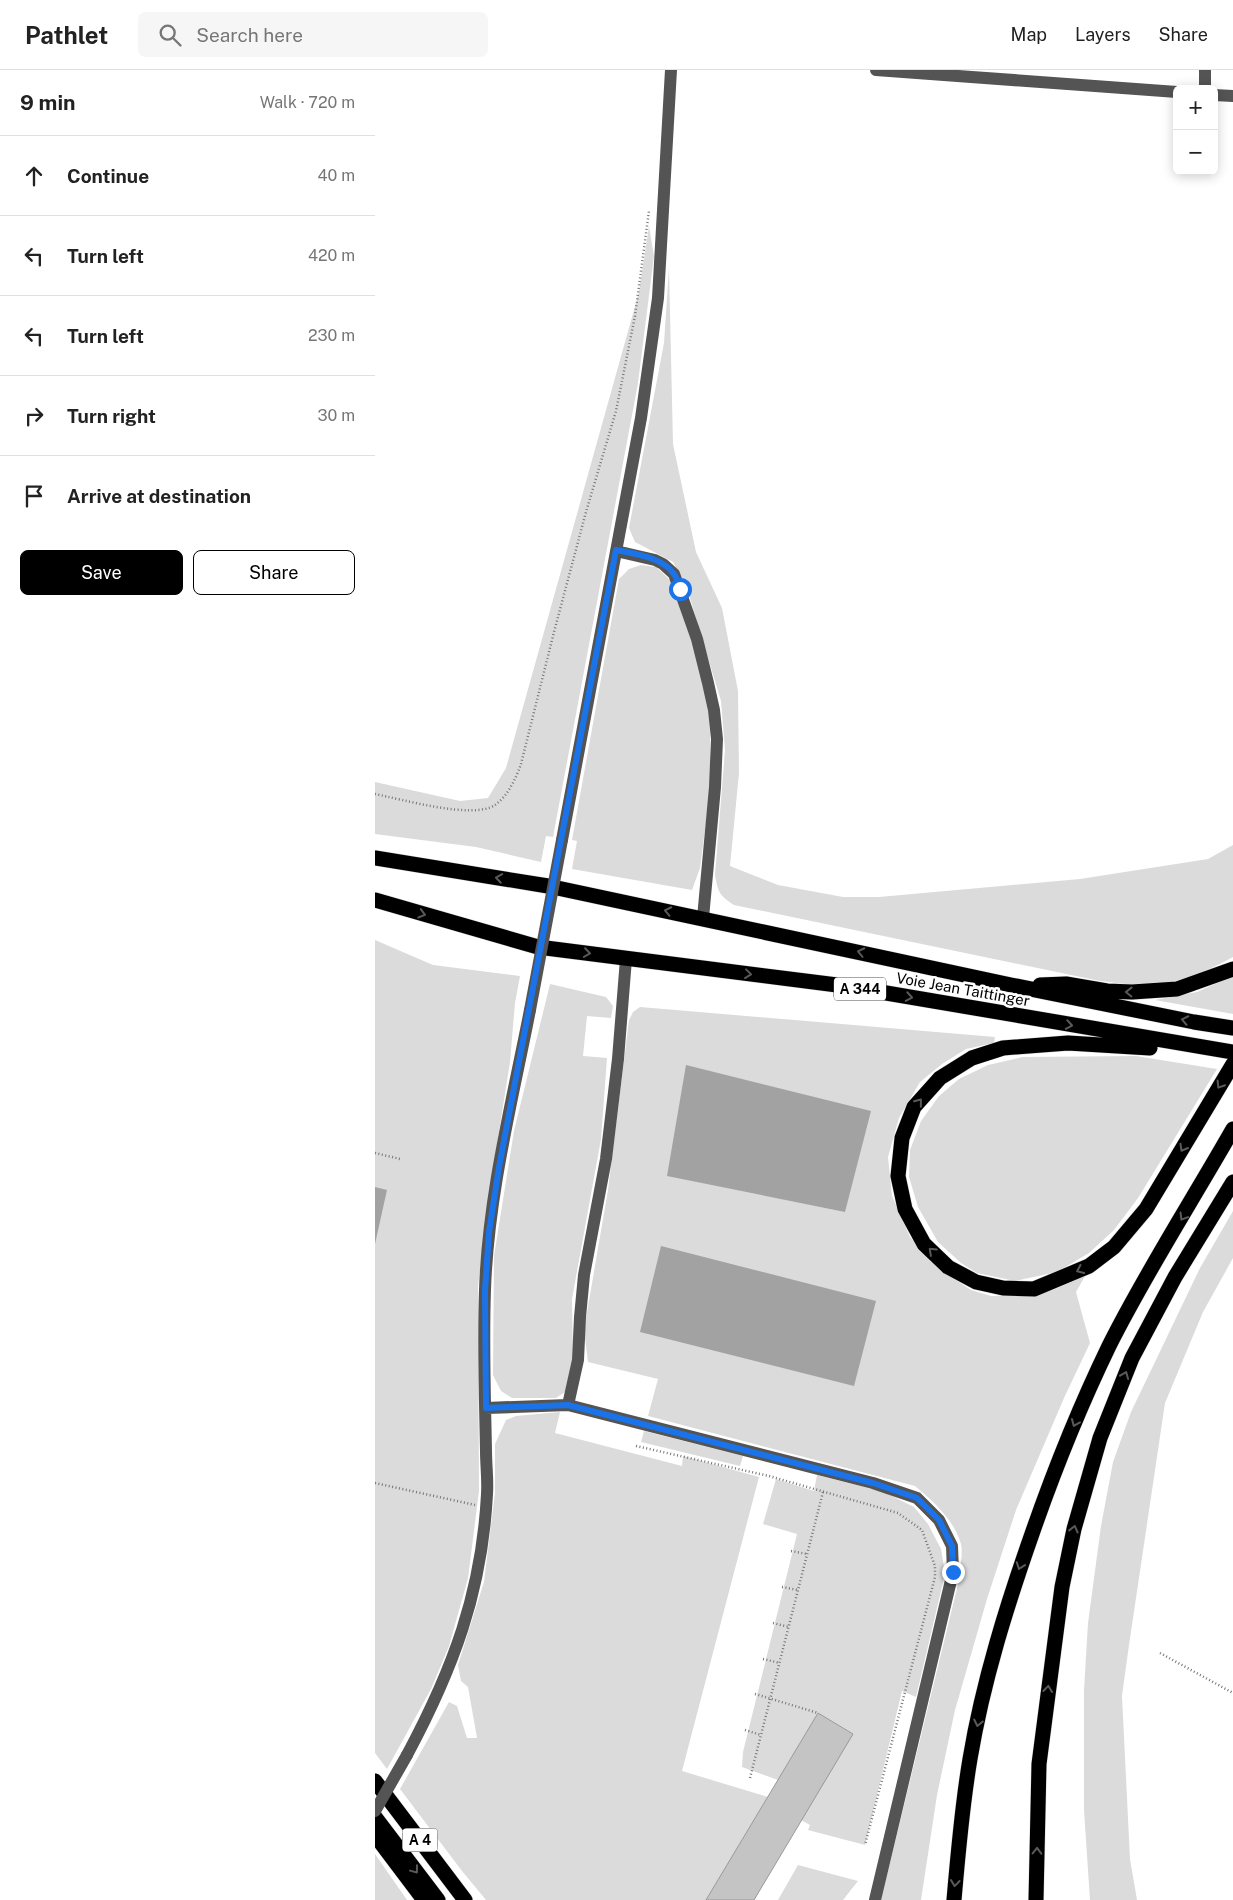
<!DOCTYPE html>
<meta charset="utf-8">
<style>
:root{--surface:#fff;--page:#f6f6f6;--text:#222;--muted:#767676;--line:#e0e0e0;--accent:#000}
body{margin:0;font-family:"Public Sans",sans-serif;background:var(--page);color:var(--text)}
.controls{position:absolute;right:15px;top:15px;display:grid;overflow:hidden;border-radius:8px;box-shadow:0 2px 12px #0003}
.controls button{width:45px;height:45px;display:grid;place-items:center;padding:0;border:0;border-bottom:1px solid var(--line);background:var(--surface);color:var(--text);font:25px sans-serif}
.stop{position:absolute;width:15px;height:15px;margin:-11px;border:4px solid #1a73e8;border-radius:50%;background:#fff}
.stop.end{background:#1a73e8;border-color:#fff;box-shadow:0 1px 5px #0008}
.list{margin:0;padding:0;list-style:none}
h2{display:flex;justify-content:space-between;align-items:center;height:65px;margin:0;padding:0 20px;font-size:21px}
h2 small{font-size:16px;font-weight:400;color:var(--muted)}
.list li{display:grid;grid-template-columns:32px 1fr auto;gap:15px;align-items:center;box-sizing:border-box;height:80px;padding:0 20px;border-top:1px solid var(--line)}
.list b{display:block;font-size:19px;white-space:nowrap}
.list em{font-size:16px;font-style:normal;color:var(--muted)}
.actions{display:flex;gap:10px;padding:15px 20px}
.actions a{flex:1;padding:11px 0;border:1px solid var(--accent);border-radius:8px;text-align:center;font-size:18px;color:var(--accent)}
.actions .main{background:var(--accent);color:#fff}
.icon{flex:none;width:28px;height:28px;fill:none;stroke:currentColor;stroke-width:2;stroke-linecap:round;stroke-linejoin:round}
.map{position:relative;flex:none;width:858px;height:1830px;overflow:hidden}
header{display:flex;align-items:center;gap:30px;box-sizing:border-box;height:70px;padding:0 25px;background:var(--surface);border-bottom:1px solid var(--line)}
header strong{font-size:24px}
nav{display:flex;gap:28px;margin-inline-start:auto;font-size:18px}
.search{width:350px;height:45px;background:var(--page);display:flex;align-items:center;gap:12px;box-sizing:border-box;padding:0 18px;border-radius:8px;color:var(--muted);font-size:19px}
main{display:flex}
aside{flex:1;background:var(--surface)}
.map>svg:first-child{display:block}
.green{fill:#dbdbdb}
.water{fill:#a2a2a2}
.building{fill:#c4c4c4;stroke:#989898}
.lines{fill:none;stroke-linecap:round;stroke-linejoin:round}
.highway-casing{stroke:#dbdbdb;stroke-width:16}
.path{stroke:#767676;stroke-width:2.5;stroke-dasharray:1 2.5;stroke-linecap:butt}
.minor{stroke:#545454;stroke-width:12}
.highway{stroke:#000;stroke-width:15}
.minor-bridge{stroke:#545454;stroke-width:12}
.oneway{stroke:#595959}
.route{stroke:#1a73e8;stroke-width:6}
.labels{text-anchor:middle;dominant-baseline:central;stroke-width:5;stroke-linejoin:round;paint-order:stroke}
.shield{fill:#fff;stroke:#4c4c4c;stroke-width:1}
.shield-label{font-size:14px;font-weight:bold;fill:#000}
.street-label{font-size:15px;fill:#000;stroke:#fff}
</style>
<header>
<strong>Pathlet</strong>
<div class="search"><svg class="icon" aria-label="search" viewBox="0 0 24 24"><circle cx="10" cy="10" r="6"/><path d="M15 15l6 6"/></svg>Search here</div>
<nav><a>Map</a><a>Layers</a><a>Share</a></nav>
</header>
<main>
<aside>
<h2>9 min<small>Walk · 720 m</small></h2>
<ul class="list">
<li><svg class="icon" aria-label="ahead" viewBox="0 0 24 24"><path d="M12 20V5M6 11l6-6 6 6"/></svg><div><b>Continue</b></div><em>40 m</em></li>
<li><svg class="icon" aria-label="left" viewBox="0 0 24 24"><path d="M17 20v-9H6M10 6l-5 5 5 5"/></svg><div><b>Turn left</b></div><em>420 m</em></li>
<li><svg class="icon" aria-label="left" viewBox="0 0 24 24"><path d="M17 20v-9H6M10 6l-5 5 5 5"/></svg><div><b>Turn left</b></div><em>230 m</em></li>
<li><svg class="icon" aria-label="right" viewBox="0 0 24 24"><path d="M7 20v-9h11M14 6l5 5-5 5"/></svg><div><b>Turn right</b></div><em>30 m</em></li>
<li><svg class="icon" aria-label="arrive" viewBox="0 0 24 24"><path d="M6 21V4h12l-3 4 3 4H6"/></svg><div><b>Arrive at destination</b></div></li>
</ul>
<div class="actions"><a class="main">Save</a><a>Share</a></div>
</aside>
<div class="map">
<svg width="858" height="1830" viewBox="0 0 858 1830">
<rect width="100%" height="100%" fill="#fff"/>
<path class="green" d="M274,156L279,186L263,313L178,767L171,766L166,792L101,777L0,764V712L85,731L113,728L131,698L264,222Z
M294,198L298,374L321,482L347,538L363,621L364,703L355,796L403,815L468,827H504L705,809L833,789L858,775V887C836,899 812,910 786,914C767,917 744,913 725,911L359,835C344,825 343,822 340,805L350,680L346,631L312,518L298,492L260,472L254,458L289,273Z
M266,495L281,497L295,510L333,613L335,665V721L325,798L317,820L197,799L202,771L197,770L244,509L254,499Z
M0,870L58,895L145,906L140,933L135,992L116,1112L103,1216L104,1421L93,1508L74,1576L56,1619L12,1699L0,1683Z
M858,906V944L780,930L822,922Z
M175,914L231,927L238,936L236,948L212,946L208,986L232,988L226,1069L197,1229L198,1288L190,1322L181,1328H137L126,1321L118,1305L119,1186L139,1061Z
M265,937L620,967L619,973L591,979L567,994L545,1012L524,1048L513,1087L517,1126L535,1167L564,1199L596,1220L616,1226L648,1225L678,1220L710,1206L701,1222L715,1273L689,1328L641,1440L612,1529L580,1640L562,1725L546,1830H506L585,1506C585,1496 588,1483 586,1474C579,1450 559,1432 540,1416L273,1346L283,1309L213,1292L209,1260L233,1120L254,950L258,942Z
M761,986L842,999L763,1128L739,1160L714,1183L682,1202L640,1211L602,1203L586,1193L563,1172L543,1137L534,1107L535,1080L546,1051L564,1026L584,1009L613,995L648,987Z
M858,1141V1188L828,1242L790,1333L754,1575L747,1626L755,1789L762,1830H715L709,1740V1620L713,1553L726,1456L738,1392L756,1342L825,1198Z
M185,1342L180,1363L307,1396L308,1386L384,1407L307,1701L393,1727L331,1830H111L87,1801L25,1719L74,1632L82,1636L92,1668H102L93,1617L86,1611L83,1595L109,1512L120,1423V1374L131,1350L141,1346Z
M269,1361L368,1386L365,1396L266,1372Z
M442,1405L509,1422L539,1437L553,1454L566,1479L570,1504L541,1627L527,1621L490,1775L433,1760L435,1755L426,1750L477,1663L443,1643L403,1710L367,1697L368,1682L422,1464L388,1454L401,1409L439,1421Z
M0,1784L32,1830H0Z
M423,1795L483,1811L468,1830H403Z"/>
<path class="water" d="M311,995L496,1041L470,1142L292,1106Z
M0,1117L12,1120L0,1174Z
M286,1176L501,1231L479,1316L265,1262Z"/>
<path class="building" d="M443,1643L478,1664L379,1830H331Z"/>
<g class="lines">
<defs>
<path id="highway" d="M0,788L173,816L636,915L819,952L858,958
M0,830L163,877L470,916L858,982
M665,915L691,914L732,921L757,922L802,919L858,899
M775,978L693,973L628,978L597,988L565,1008L539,1037L527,1068L523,1106L530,1139L549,1174L573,1197L601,1212L628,1218L659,1219L714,1196L739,1177L771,1139L858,994
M0,1711L90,1830
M0,1747L63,1830
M0,1765L49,1830
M579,1830C583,1783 587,1736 595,1689C608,1611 632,1535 658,1461C680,1398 705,1336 734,1276C771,1202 817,1131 858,1059
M661,1830L664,1694L687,1517L699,1459L725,1368L757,1288L800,1207L858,1112"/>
</defs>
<use href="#highway" class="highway-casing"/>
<path class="path" d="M0,724C26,729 98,750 120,735C133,726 141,708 146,694L179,562L211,442L241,341L260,246L274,141
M0,1083L25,1089
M261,1376L394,1406L523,1443L547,1460L560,1496V1507L490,1775
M0,1413L100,1435
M416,1481L432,1484
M407,1517L423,1520
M398,1553L414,1557
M785,1583L858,1623
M388,1589L405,1593
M380,1624L443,1643
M370,1660L386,1665
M375,1708L448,1422"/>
<path class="minor" d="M501,0L802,22
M830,0V19
M839,25L858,26
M241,481L280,490L288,494L299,504L322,569L333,613L339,640L342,669L340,717L328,848
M187,770L266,348L283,228L296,0
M193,1335L203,1290L205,1247L209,1205L231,1089L243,989L251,889
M111,1338L193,1335L498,1413L542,1428L564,1450L577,1476L578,1502L500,1830
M32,1685C78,1599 107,1522 112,1424C113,1410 111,1395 111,1381C110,1328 108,1274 110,1220C113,1126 137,1032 155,940"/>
<use href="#highway" class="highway"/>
<path class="minor-bridge" d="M155,940L187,770
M0,1741L32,1685"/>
</g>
<defs><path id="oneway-chevron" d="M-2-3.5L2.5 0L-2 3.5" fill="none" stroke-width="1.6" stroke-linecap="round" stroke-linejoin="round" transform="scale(1.25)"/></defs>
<g class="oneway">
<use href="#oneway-chevron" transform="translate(124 808) rotate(-171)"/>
<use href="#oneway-chevron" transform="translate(293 841) rotate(-168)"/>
<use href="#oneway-chevron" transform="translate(47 844) rotate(16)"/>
<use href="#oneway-chevron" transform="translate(486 882) rotate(-168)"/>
<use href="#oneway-chevron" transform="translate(212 883) rotate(8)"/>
<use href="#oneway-chevron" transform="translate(373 904) rotate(7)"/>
<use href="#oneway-chevron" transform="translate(754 922) rotate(-179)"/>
<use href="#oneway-chevron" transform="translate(534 927) rotate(10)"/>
<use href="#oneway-chevron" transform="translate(810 950) rotate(-168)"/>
<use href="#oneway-chevron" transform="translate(694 955) rotate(10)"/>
<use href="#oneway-chevron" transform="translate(845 1015) rotate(122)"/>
<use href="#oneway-chevron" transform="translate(544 1032) rotate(-51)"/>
<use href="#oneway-chevron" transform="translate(808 1078) rotate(120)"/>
<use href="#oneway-chevron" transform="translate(808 1147) rotate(121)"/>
<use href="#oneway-chevron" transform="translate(557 1181) rotate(-137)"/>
<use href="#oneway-chevron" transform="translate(705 1200) rotate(155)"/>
<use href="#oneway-chevron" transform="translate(750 1305) rotate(-68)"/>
<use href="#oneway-chevron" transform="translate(700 1353) rotate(113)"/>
<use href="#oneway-chevron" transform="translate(699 1459) rotate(-76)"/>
<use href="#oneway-chevron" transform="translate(645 1496) rotate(110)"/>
<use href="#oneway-chevron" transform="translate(673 1619) rotate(-83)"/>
<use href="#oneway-chevron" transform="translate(603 1653) rotate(102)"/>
<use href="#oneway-chevron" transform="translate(662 1781) rotate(-89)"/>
<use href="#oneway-chevron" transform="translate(40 1800) rotate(53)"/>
<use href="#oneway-chevron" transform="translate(580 1813) rotate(96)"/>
</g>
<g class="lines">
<path class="route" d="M305,519C303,514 302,508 299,504C287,487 260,484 241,480L124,1097L114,1162L110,1220L111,1338L193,1335L498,1413L542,1428L564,1450L577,1476L578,1502"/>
</g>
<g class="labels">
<g class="shield">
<rect x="459" y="907.5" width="52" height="23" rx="4"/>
<rect x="27.5" y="1758.5" width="35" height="23" rx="4"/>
</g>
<g class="shield-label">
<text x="485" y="919">A 344</text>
<text x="45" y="1770">A 4</text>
</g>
<g class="street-label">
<text transform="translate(588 919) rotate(10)">Voie Jean Taittinger</text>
</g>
</g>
</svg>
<div class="controls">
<button>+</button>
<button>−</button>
</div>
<div class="stop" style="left:305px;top:519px"></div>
<div class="stop end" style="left:578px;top:1502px"></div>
</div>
</main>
